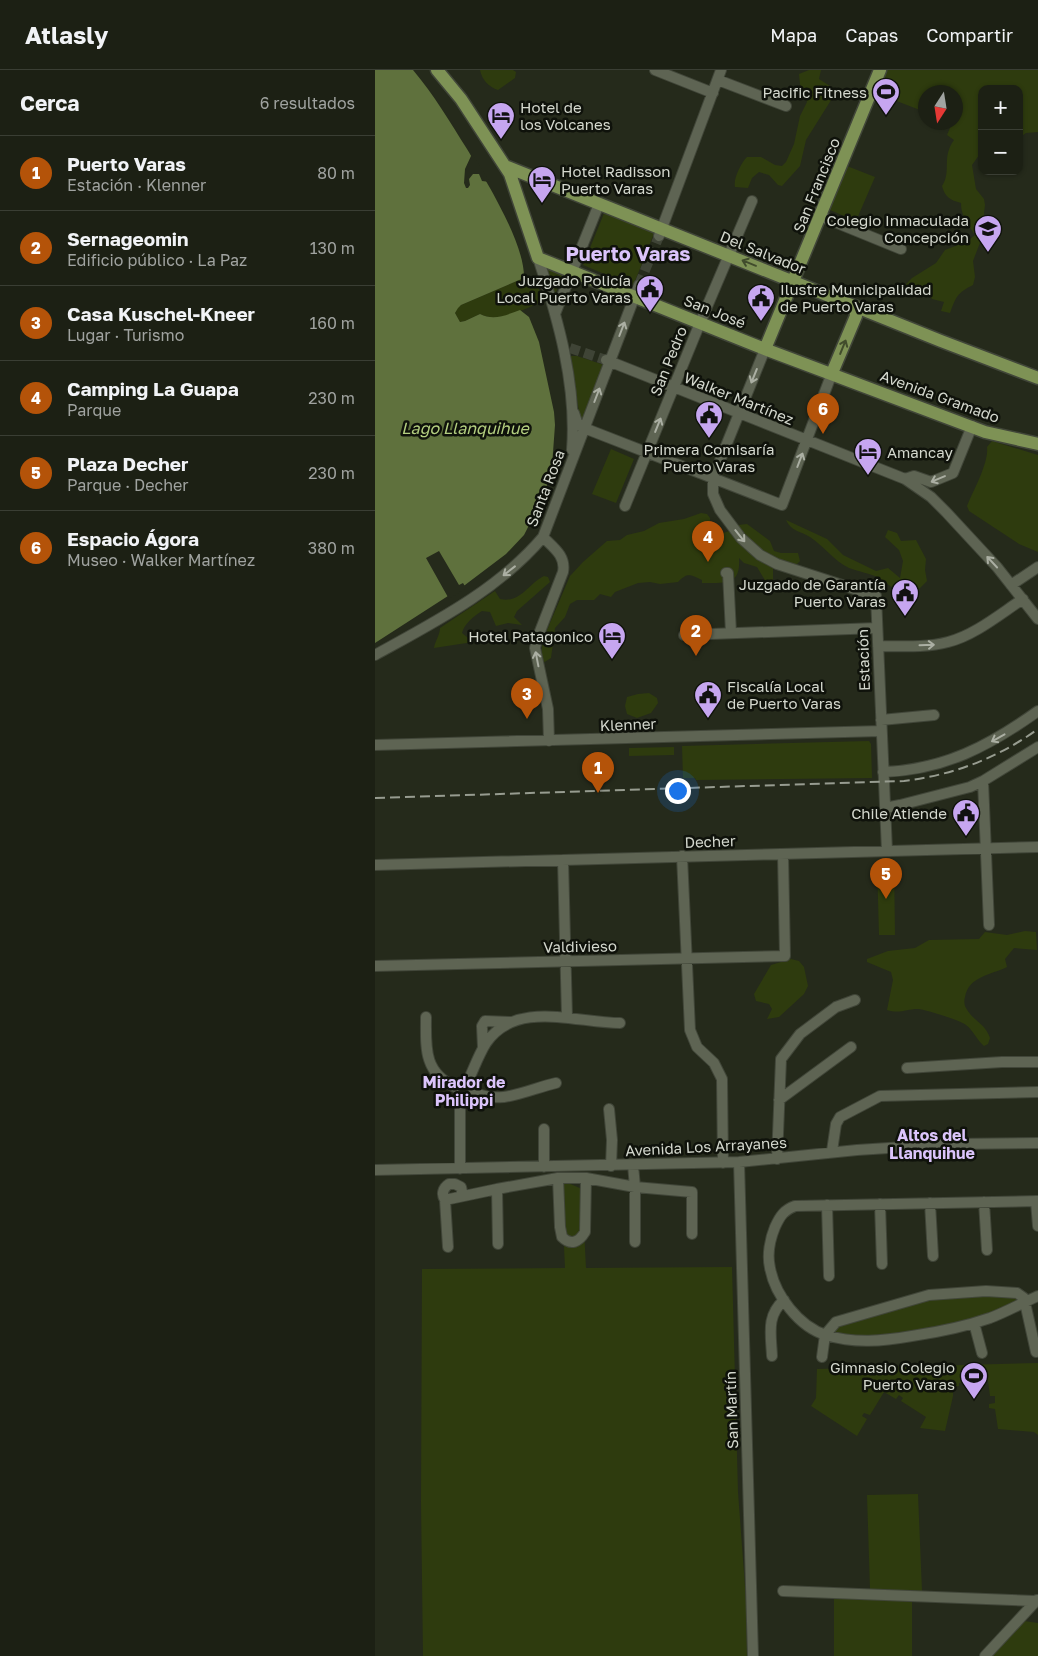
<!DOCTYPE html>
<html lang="es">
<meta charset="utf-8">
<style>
:root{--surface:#1c2014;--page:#25281d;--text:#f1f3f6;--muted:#a0a3a0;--line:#3a3e34;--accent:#b45309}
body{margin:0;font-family:"Golos Text",sans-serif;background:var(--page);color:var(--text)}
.controls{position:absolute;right:15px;top:15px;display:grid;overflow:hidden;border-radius:10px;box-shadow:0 1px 4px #0004}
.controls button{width:45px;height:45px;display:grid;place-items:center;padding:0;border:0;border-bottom:1px solid var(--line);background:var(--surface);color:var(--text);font:25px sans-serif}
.compass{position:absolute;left:543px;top:15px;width:45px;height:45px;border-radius:50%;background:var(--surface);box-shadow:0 1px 4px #0004;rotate:192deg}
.you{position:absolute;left:302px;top:720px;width:18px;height:18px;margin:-12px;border:4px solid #fff;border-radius:50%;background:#1a73e8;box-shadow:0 0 0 8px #1a73e833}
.badge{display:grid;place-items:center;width:32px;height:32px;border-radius:50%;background:var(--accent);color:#fff;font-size:16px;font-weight:700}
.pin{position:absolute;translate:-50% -41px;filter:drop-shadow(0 1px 2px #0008)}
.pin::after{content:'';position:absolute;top:26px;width:18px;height:15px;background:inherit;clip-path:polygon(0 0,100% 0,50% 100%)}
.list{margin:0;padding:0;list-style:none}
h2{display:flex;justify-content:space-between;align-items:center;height:65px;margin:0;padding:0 20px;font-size:21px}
h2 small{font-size:16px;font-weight:400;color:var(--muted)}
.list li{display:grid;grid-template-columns:32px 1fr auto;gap:15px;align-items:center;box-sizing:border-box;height:75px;padding:0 20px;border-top:1px solid var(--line)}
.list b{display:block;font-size:19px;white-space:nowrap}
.list p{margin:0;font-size:16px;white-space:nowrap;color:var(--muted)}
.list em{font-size:16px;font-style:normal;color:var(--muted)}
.map{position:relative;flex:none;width:663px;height:1586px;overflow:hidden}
header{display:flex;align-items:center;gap:30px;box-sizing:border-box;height:70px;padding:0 25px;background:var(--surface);border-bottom:1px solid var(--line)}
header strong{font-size:24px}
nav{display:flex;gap:28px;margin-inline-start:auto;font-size:18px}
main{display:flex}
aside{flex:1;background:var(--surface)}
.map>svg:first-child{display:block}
.green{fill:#2e3b0e}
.water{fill:#5f713d}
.pier{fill:#252a1b}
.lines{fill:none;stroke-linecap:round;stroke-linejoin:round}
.minor-tunnel{stroke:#3f4436;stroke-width:10;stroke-dasharray:10 5;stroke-linecap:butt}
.minor-casing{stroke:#414639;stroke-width:12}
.major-casing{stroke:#414639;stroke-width:15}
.minor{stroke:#5e6453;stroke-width:10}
.major{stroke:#7e9255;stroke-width:12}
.rail{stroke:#979c90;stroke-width:2;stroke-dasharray:10 5;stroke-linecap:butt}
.oneway{stroke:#414c2c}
.oneway2{stroke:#abafa3}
.labels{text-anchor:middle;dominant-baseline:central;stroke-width:5;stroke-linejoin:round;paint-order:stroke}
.poi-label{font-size:15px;fill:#d4d8ce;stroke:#0f120b;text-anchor:end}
.street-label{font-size:15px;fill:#d4d8ce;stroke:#0f120b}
.water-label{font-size:16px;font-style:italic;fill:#b4cf80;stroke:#0f120b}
.neighbourhood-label{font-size:16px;font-weight:bold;fill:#dbc4fb;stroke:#0f120b}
.district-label{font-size:20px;font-weight:bold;fill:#dbc4fb;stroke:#0f120b}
</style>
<header>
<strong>Atlasly</strong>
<nav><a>Mapa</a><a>Capas</a><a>Compartir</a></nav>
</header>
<main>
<aside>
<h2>Cerca<small>6 resultados</small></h2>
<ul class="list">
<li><span class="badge">1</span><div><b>Puerto Varas</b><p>Estación · Klenner</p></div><em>80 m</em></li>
<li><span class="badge">2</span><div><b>Sernageomin</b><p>Edificio público · La Paz</p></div><em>130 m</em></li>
<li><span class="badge">3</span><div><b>Casa Kuschel-Kneer</b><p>Lugar · Turismo</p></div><em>160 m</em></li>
<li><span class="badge">4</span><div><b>Camping La Guapa</b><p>Parque</p></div><em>230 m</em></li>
<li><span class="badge">5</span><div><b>Plaza Decher</b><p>Parque · Decher</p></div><em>230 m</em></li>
<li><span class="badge">6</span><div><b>Espacio Ágora</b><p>Museo · Walker Martínez</p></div><em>380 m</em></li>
</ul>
</aside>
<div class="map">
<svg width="663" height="1586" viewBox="0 0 663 1586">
<rect width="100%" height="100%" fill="#252a1b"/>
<path class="green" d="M105,0H138L141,2L140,8L123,20C114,17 107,10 105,0Z
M434,0H446L444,9L458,18V27L431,70L425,96L407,116L403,115L394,105L384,102L377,108L373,118L360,117C358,109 366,93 372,87H386L400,95L407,96L411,92L419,74L425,46L432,32L425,14L424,4Z
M511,0H663V62L651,63L644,68V19H607V81L597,95L601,119L609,129L610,135L609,143L611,157L598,191L600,207L598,215C582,223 581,227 575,243L566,241L569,232L557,229L552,219L542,217L532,223L531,214L537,208L561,193L570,180L591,172L600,165C593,154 586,147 586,133C575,130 570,127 567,116C577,101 566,88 579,70L572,65L577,53L580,52V22H550V42L501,23Z
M472,96L500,107L481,151L455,140Z
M230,141L280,161L258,216L208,195Z
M171,194L190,202L180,224Z
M160,207L168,231C149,239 125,254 105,244L90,251L85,252L80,243L82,238L86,235L149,208Z
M195,286H202L229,295L208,349L205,348Z
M617,371L663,385V482L644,474L594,441L592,436L594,431C600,418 614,391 612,377Z
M236,379L259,389L241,433L217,424Z
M326,443L332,444L335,448V455L329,459L330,464L337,467L354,461L363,455L372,454L395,471L399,481L406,483H423L425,491L421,495L398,499V513L391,512L382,497L369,493L364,488C366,517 349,512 327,513V510C315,505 313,502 303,512L285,514L275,512L263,513L240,522L236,527L225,524L219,530H202L195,534L190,547L180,558L176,588L168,593L166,583L169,567L195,506L208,492L232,471L245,470L252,465L269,461L284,453L309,449Z
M411,450L452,469L468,485L501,501L513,498L525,508L528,491L524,480L510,467L513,460L522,463L526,471L541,470L551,489L550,500L552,511L543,520L531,519L530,524C520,521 512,513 504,508C495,503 484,502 474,498C459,491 449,476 435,467C425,461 416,461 411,450Z
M169,506L173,507L175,512L142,541L139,547L147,555L133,553L121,556L115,542L107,541C99,546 89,554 87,563L98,572L59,578C60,571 65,565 65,558L120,521L125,529C145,534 154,513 169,506Z
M274,623L282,628L283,633L276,643L262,648L252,644L250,636L252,627L263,624Z
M494,671L496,674L497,708L321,710L320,708H308L307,676Z
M299,677V685L254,686V678Z
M502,793H519L520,865H504Z
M650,861L661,862L662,880L639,878L630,889L632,897C616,905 594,906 590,927C589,930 589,935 591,938C598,951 610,953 615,968L613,974L609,976C601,969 598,960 591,955C587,951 549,939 543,939C531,939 525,944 512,940L518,910L516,902L492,892V889L513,881L540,878L554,870L604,869L610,862L632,865Z
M416,889L424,891L429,897L433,916L429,924L404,947L392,949L397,939L394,934L381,931L379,924L396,895Z
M186,1113H193L207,1119L211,1198L357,1197L363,1422L371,1530L372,1586H48L46,1432L47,1199L190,1198Z
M611,1223L651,1229L595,1252L490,1270L454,1263L463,1254L554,1227Z
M663,1293V1365L659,1362L623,1359L620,1339L614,1338V1334L620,1333V1326H615L613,1311L584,1313V1316L578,1317V1326L570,1361L545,1358L551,1347L526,1331L528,1328L524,1325L521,1329L509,1322L495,1345L489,1343L487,1346L492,1349L482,1366L436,1336L441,1328L442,1299Z
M543,1424L547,1521L495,1519L492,1425Z
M459,1528L537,1531V1586H459Z
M649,1551L663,1553V1586H615Z"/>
<path class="water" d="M0,0H38C59,25 75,52 92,79C110,109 150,173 149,208L86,235L83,238L80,243L85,252L90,251L105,244C119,251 131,245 145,240L154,247L164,272L179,342L180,355L177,396L169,426L149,465L131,484L90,515L0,573Z"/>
<path class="pier" d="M98,85L115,112L107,111L104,104H98L94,109L95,115L93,118H91L89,113L90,99L96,86Z
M64,481L84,515L88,513L91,518L74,529L51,488Z"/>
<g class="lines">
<path class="minor-tunnel" d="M264,215L284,166
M195,278L231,290"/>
<defs>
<path id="minor" d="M280,0L338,23
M343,10L411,36
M445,146L526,179
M284,166L346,0
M163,188C183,249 202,315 197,380
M180,244L224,134
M390,279L338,408V424L345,440L366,468L385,485L402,494L501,526L512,781
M231,290L530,409L556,427L571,442L622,497L663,549
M199,343L202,352L209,358L407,435L457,303
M530,409L539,406L556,412L578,403L597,356
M250,436L325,253L377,131
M168,467C179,478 191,486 188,502L162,569L160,578L173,639L174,671
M351,503H353L356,563
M636,515L663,497
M309,565L502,558
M503,576C525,576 551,578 573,572C600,565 625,544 648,529
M0,585C60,552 123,520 168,467L264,215
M506,650L559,645
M0,675L506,661
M508,702C569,700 614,676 663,641
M608,711L614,855
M510,738L525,735L595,717L608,711L663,677
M307,786L315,960L322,977L339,993L347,1009L348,1093
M188,790L192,947
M0,795L663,777
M0,896L410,886L408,784
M51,947C51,977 48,1002 80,1017
M108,978L107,956L110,951L136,952
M532,998L627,992H663
M93,1011C99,998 104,984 111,973C141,929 202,953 245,953
M99,1022C125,1036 154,1019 181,1013
M404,1030L476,977
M234,1039L237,1070L236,1096
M169,1059V1097
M457,1081L461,1054L465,1047L505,1026L663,1022
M402,1089L406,989L425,964L461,937L480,930
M364,1092L378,1586
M258,1095L260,1117V1172
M85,1099V1038L88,1030
M0,1100L364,1092L482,1080L576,1074L663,1073
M183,1108L185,1157L187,1167C196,1176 204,1172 210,1162L211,1108
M122,1119L123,1174
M70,1130C66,1124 68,1118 74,1114H80L86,1117L88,1126
M661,1131L663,1156
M663,1131L420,1136C409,1140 405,1146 400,1157C395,1169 392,1185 395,1198C400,1225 424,1257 451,1265C480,1274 508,1271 537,1266C564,1262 589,1257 615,1248C631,1242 647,1233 663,1226
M609,1132L612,1180
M555,1133L558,1186
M505,1134L507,1194
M452,1135L454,1206
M73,1177L70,1130L122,1119L183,1108H211L260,1117L317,1122V1164
M599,1253L607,1283
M397,1286C396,1264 391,1246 409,1230
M447,1287L450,1265L461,1252L554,1225L611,1221L642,1223L649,1228L661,1282
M408,1521L660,1531
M610,1586L662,1530"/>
<path id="major" d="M62,0L86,29L135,104L163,188L387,278L610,362L663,374
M130,96L566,271L663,308
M390,279L505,0
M457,303L481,246L480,236"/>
</defs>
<use href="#minor" class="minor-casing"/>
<use href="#major" class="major-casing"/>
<use href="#minor" class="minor"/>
<use href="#major" class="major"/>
<path class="rail" d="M0,728L529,711C578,705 623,688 663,659"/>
</g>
<defs><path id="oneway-shaft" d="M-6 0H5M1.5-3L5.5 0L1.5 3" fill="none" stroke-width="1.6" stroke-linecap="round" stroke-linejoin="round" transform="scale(1.25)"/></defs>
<g class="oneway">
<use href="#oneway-shaft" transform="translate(374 193) rotate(-158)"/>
<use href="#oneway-shaft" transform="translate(468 277) rotate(-68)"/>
</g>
<g class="oneway2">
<use href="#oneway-shaft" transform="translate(247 259) rotate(-69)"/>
<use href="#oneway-shaft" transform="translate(379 306) rotate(112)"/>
<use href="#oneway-shaft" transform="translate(222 325) rotate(-69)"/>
<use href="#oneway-shaft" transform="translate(283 355) rotate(-68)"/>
<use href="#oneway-shaft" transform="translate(425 390) rotate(-69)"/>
<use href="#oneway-shaft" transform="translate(563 409) rotate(157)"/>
<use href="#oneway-shaft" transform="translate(365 466) rotate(51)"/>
<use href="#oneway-shaft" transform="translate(617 492) rotate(-133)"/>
<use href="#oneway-shaft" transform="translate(134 501) rotate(142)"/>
<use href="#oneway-shaft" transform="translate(552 575) rotate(-2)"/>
<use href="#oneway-shaft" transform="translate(162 589) rotate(-101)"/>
<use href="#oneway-shaft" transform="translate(623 668) rotate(151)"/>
</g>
<defs>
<symbol id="stadium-pin" viewBox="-11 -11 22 30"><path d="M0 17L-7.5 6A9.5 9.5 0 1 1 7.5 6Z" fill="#c6a6f0" stroke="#0f120b"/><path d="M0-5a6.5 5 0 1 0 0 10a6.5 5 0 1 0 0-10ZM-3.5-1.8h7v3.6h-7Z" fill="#111"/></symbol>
<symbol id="hotel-pin" viewBox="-11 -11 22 30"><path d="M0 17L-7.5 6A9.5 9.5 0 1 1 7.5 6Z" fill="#c6a6f0" stroke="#0f120b"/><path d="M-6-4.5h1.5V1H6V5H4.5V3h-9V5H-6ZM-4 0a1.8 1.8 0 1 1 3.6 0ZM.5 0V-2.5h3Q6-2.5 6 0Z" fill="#111"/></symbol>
<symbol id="school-pin" viewBox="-11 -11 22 30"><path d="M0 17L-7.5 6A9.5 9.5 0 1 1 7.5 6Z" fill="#c6a6f0" stroke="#0f120b"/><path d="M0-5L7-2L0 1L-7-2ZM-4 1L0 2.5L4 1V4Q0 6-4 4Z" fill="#111"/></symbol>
<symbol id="civic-pin" viewBox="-11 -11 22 30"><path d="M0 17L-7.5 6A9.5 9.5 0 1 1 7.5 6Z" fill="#c6a6f0" stroke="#0f120b"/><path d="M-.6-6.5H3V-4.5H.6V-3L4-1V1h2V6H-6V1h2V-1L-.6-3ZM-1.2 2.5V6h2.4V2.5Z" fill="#111"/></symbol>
</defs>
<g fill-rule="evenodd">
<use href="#stadium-pin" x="495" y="6" width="32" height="43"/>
<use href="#hotel-pin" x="110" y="30" width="32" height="43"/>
<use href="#hotel-pin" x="151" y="94" width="32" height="43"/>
<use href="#school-pin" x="597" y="143" width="32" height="43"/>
<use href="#civic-pin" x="259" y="203" width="32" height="43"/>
<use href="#civic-pin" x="370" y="212" width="32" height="43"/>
<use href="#civic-pin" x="318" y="329" width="32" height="43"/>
<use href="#hotel-pin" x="477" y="366" width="32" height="43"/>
<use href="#civic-pin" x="514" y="507" width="32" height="43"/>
<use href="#hotel-pin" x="221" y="550" width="32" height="43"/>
<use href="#civic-pin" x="317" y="609" width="32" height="43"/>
<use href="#civic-pin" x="575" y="727" width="32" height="43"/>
<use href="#stadium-pin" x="583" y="1290" width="32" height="43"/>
</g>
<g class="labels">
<g class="poi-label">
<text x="492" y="22">Pacific Fitness</text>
<text x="145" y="37" text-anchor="start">Hotel de<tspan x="145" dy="17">los Volcanes</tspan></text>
<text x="186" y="101" text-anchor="start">Hotel Radisson<tspan x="186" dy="17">Puerto Varas</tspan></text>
<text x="594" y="150">Colegio Inmaculada<tspan x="594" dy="17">Concepción</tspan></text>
<text x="256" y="210">Juzgado Policía<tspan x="256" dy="17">Local Puerto Varas</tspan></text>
<text x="405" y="219" text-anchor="start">Ilustre Municipalidad<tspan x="405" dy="17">de Puerto Varas</tspan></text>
<text x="334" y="379" text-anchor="middle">Primera Comisaría<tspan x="334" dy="17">Puerto Varas</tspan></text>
<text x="512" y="382" text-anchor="start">Amancay</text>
<text x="511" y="514">Juzgado de Garantía<tspan x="511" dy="17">Puerto Varas</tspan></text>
<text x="218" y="566">Hotel Patagonico</text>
<text x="352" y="616" text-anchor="start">Fiscalía Local<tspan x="352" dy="17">de Puerto Varas</tspan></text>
<text x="572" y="743">Chile Atiende</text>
<text x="580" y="1297">Gimnasio Colegio<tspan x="580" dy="17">Puerto Varas</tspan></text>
</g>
<g class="street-label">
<text transform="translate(441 115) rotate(-68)">San Francisco</text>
<text transform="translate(388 182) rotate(22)">Del Salvador</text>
<text transform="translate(340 241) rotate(22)">San José</text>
<text transform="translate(293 291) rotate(-68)">San Pedro</text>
<text transform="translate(565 326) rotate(20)">Avenida Gramado</text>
<text transform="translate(364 328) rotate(22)">Walker Martínez</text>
<text transform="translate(170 418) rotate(-69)">Santa Rosa</text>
<text transform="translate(488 590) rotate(-92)">Estación</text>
<text transform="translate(253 654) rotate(-2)">Klenner</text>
<text transform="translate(335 771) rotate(-2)">Decher</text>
<text transform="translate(205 876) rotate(-1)">Valdivieso</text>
<text transform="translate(331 1076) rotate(-3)">Avenida Los Arrayanes</text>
<text transform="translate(356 1340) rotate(-92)">San Martín</text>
</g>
<g class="water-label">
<text x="90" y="358">Lago Llanquihue</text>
</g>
<g class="neighbourhood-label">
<text x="89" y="1012">Mirador de<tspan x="89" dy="18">Philippi</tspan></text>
<text x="557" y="1065">Altos del<tspan x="557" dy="18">Llanquihue</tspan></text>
</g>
<g class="district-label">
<text x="253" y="183">Puerto Varas</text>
</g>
</g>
</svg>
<div class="controls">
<button>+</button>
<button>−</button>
</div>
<svg class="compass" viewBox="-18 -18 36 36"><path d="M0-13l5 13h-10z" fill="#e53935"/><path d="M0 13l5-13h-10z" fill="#a0a3a0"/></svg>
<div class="you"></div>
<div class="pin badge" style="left:223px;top:723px">1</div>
<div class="pin badge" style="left:321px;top:586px">2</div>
<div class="pin badge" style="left:152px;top:649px">3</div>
<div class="pin badge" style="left:333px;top:492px">4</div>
<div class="pin badge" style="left:511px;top:829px">5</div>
<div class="pin badge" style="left:448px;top:364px">6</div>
</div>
</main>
